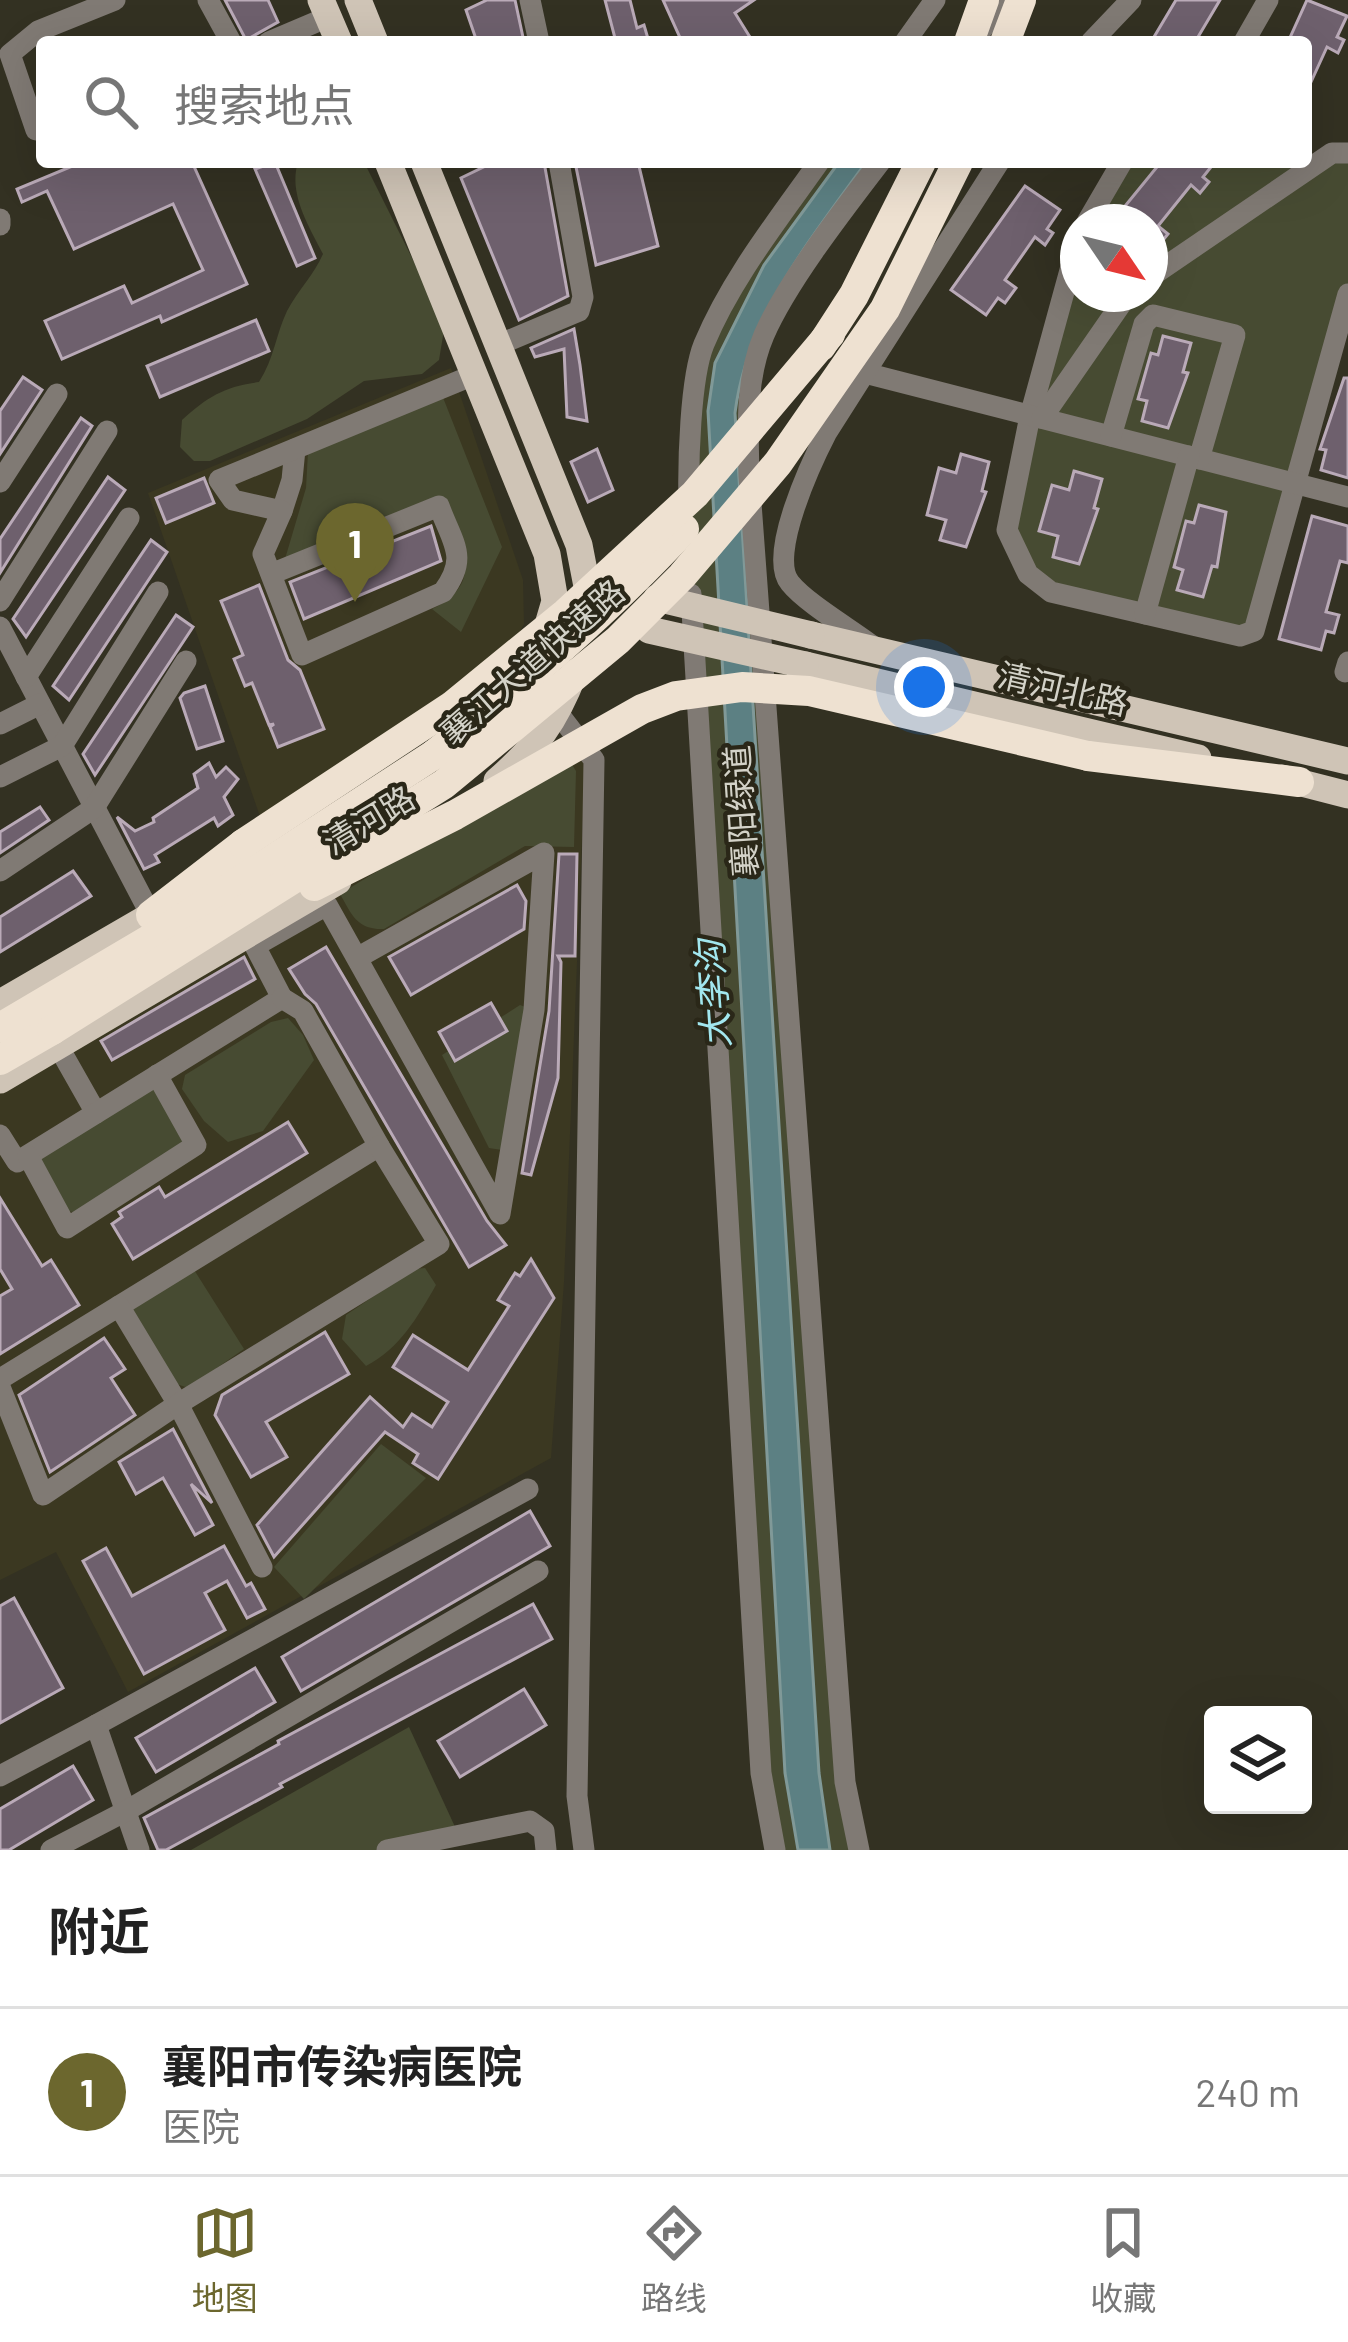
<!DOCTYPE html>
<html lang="zh">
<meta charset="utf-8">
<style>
body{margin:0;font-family:Barlow,"Noto Sans SC",sans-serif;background:#f2f2f2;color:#222}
.controls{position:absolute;right:36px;bottom:36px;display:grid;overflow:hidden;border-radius:12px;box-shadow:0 12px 48px #0002}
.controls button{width:108px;height:108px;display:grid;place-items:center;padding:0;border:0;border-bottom:3px solid #e0e0e0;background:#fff;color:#222;font:60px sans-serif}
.compass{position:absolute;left:1060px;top:204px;width:108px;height:108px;border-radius:50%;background:#fff;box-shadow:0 12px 48px #0002;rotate:125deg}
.you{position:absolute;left:924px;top:687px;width:42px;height:42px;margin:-30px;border:9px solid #fff;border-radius:50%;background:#1a73e8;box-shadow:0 0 0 18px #1a73e833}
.badge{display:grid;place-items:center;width:78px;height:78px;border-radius:50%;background:#6c672e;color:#fff;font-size:39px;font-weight:700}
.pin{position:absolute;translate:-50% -99px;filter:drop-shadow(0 3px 6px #0008)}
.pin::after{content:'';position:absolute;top:63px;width:42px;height:36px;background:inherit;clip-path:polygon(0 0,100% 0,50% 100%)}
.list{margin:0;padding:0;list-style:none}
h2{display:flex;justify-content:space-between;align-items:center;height:156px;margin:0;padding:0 48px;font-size:51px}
h2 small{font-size:39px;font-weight:400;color:#767676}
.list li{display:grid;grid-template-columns:78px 1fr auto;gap:36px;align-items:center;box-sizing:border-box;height:168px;padding:0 48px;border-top:3px solid #e0e0e0}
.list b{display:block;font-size:45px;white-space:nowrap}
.list p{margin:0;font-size:39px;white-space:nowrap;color:#767676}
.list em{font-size:39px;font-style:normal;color:#767676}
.icon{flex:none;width:66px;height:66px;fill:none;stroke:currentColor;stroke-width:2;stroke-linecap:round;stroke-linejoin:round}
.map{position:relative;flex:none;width:1348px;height:1850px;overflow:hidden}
.search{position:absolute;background:#fff;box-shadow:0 12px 48px #0002;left:36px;right:36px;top:36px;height:132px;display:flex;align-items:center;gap:30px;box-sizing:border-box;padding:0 42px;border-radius:12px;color:#767676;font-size:45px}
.sheet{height:324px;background:#fff}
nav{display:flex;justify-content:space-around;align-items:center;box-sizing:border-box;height:168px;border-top:3px solid #e0e0e0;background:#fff;font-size:33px;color:#767676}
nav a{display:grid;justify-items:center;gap:6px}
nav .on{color:#6c672e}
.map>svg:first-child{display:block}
.built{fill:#3b3821}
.green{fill:#474b32}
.water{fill:#5c8083;stroke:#809998;stroke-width:3}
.building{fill:#6e606d;stroke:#baaab8;stroke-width:3}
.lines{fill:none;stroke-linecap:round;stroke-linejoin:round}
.minor{stroke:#807a74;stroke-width:21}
.major{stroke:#cfc4b6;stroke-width:27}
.highway{stroke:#eee1d1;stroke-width:30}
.major-bridge{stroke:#cfc4b6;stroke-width:27}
.highway-bridge{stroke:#eee1d1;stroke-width:30}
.labels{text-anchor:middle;stroke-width:9;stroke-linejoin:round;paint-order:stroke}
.street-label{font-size:33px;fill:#d3d2c8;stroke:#2a2718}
.water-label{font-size:36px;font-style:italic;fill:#a2e7ef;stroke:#2a2718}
</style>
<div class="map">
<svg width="1348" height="1850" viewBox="0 0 1348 1850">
<rect width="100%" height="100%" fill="#333122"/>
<g class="built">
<path d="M451,368L523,580L524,624L499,672L265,831L148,493Z"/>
<path d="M574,750L585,765L564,1282L551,1458L128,1692L56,1552L0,1580V1091Z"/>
</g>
<g class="green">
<path d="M1348,153V294L1254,631L1051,592L1007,530L1078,241V294H1150V222H1087L1122,162H1306V157Z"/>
<path d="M298,162H364L445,324L439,360L422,374L364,381L307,419L210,461H194L180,447L182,420C207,397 225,386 259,382C274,359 276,334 287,311C298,290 314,275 323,254C309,226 288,194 298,162Z"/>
<path d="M819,162H880L763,336L747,408L859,1850H775L761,1773L688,476L704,345Z"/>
<path d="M442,395L502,547L461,632L432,609C490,580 458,544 438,499L285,559L306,488L308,452Z"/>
<path d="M566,755L576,771L574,847L525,846L384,929C357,930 352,915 340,894Z"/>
<path d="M520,1005L534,1010L502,1150L489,1148L442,1055Z"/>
<path d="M288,1018L303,1035L314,1060L263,1131L228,1142L204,1121L182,1089L185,1075L271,1022Z"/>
<path d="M140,1086L167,1094L186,1127L180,1155L88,1215L57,1209L37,1173L45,1145Z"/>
<path d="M191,1265L244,1349L188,1388L174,1383L129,1311Z"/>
<path d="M425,1268L436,1285C417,1318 400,1348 366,1366L342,1339L346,1315L414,1269Z"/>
<path d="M381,1444L426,1478L304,1599L274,1567Z"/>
<path d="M409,1727L456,1829L381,1850H191Z"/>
</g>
<path class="water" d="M839,162H866C811,239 747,316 735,413L819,1773L830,1850H798L785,1773L708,411L715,363L764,265Z"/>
<g class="building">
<path d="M225,0H268L278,22L246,40Z"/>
<path d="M487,0H515L524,42H477L466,10Z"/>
<path d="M605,0H630L637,28L644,25L649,42H616Z"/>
<path d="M663,0H754L735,13L753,42H682Z"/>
<path d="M1176,0H1220L1195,42H1151Z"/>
<path d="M1307,0L1347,16L1337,37L1344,40L1338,53L1327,47L1306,93V42H1288Z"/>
<path d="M82,162H192L247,284L162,322L160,316L62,359L45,321L124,286L132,303L203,270L173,204L74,249L47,191L22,202L17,189Z"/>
<path d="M275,162L315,258L297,266L255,169Z"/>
<path d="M494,162H544L568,296L519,320L461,178Z"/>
<path d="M575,162H638L658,246L596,265Z"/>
<path d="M1161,162H1215L1203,177L1209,182L1200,193L1191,185L1158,226L1168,234L1150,256V222H1112Z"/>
<path d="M1025,186L1060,210L1047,229L1053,233L1045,245L1035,237L1005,280L1016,288L1005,303L998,298L986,315L951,290Z"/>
<path d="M256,320L269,351L160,397L147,366Z"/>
<path d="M574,329L580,365L587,421L567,417L564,349L535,357L531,348Z"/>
<path d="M1163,336L1191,343L1183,372L1188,373L1168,428L1142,421L1147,401L1138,399L1151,353L1158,355Z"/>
<path d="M23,377L42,390L0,454V411Z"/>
<path d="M1344,378H1348V478L1321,470L1326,450L1320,449Z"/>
<path d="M81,418L92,426L0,573V539Z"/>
<path d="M597,449L613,490L588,502L571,462Z"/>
<path d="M961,454L989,462L982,491L986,492L966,547L940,540L946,520L927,515L939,468L956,473Z"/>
<path d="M1074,471L1102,479L1094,508L1098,509L1079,564L1053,557L1058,536L1039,531L1052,485L1069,490Z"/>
<path d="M108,477L125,490L26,637L13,619Z"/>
<path d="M204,478L214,503L166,523L156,498Z"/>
<path d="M1199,505L1226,512L1217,567L1212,566L1203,597L1177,590L1183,570L1174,567L1186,521L1194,523Z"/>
<path d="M1312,516L1348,526V563L1340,561L1326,612L1339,615L1334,633L1326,631L1321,650L1279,639Z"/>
<path d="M431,526L441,561L304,619L290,582Z"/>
<path d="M151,540L167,552L69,700L53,686Z"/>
<path d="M259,585L288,660L300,670L324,729L278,747L270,727L274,724L269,725L252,683L245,686L234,659L243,655L221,601Z"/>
<path d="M176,615L193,627L95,775L83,754Z"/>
<path d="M205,686L223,741L197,749L180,698L184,693Z"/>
<path d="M209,763L216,777L226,767L238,779L224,797L233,815L218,826L214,818L155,855L159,862L144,869L117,817L135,831L154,822L153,818L198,788L194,774Z"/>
<path d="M40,807L49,820L0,853V832Z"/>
<path d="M559,854H577L575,956H558L561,962L558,1078L531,1175L522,1173L549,1011Z"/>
<path d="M73,871L91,896L0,952V917Z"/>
<path d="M517,885L526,901L524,929L411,995L389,957Z"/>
<path d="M326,947L487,1221L506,1245L469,1267L316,1004L305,994L289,969Z"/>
<path d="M244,957L255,979L112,1060L101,1041Z"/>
<path d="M491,1003L507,1031L455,1061L439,1032Z"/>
<path d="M288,1122L307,1153L133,1259L112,1224L122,1217L119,1212L159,1187L165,1197Z"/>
<path d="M0,1198L42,1266L51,1260L79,1305L0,1354V1296L12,1289L0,1269Z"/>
<path d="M531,1259L554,1298L438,1479L413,1463L418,1454L385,1432L274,1557L257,1525L370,1397L403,1427L412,1414L432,1427L448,1402L393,1367L413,1335L468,1370L509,1306L498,1300L515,1273L520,1276Z"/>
<path d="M325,1332L349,1374L266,1422L287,1457L251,1477L215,1415L222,1395Z"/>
<path d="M104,1338L125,1369L111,1378L135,1415L50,1472L19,1395Z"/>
<path d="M173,1429L212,1503L191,1484L213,1525L195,1535L163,1478L136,1494L119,1462Z"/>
<path d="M530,1511L550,1546L301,1691L282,1657Z"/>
<path d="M224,1546L246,1586L251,1583L265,1609L247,1618L227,1581L205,1593L225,1630L144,1674L83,1561L106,1548L132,1596Z"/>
<path d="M14,1598L63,1688L0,1723V1606Z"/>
<path d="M533,1604L552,1639L280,1784L282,1787L166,1850H158L144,1818L279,1744L278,1741Z"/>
<path d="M255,1668L275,1702L156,1772L136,1738Z"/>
<path d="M524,1689L546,1725L460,1777L438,1741Z"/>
<path d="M73,1766L93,1800L9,1850H0V1809Z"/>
</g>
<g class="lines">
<g class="minor">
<path d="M208,0L231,42"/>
<path d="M530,0L539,42"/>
<path d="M980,32L1005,0"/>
<path d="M269,42L328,17"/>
<path d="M905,42L935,0"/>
<path d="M1091,42L1131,0"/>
<path d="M1244,42L1268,0"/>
<path d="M42,129L36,130L10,54L38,31L115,0"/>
<path d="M0,219V225"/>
<path d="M1087,222L1122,162"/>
<path d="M1078,241L1030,416L1007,530L1028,574L1051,592L1240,636L1254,631L1348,294"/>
<path d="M1150,277L1332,153H1348"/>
<path d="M498,345L579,311L583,297L559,162"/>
<path d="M865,373L1348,497"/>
<path d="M1042,418L1128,294"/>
<path d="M1111,436L1144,324L1153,315L1235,335L1199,459"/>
<path d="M0,482L57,394"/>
<path d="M689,503C688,465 690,378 704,344C731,279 778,220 819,162"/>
<path d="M282,511L292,480L295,449"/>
<path d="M271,574L439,506C453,544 469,557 443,592L302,655L263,554L282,511L233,500L219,480L476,374"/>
<path d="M691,594L761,1773L775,1850"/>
<path d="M0,601L107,431"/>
<path d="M1145,614L1189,456"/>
<path d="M0,627L151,915"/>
<path d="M874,647C852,630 806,603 790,583C767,556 812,461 827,432L999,162"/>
<path d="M1345,672L1348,662"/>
<path d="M26,677L129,518"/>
<path d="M558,713L594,760L577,1796L584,1850"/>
<path d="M0,724L40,704"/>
<path d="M0,777L62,746L158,592"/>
<path d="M0,871L94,808L186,661"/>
<path d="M58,1046L96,1113"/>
<path d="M0,1135L17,1162L282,998L255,946L327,905L500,1214L534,1010L544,853L357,958"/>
<path d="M28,1156L67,1228L196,1145L157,1075"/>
<path d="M119,1306L379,1146L303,1011L282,998"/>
<path d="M0,1379L119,1306L178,1404L43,1495L0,1387"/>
<path d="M262,1567L178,1404L439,1244L379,1146"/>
<path d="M96,1725L528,1489"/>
<path d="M0,1776L96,1725L139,1850"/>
<path d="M51,1850L126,1811L538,1571"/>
<path d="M387,1850L530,1821L544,1831L546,1850"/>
<path d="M859,1850L845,1782L749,476C748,430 745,379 764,335C787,282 844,209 880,162"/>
</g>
<g class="major">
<path d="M321,0L339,42"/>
<path d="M358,0L375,42"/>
<path d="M388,162L547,554L555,601L545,635"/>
<path d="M424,162L579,545L591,607"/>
<path d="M811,635L1348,761"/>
<path d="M805,665L1198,758"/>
<path d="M1282,778L1348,795"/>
<path d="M497,781C537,746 555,722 574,673"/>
<path d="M0,1003L171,904"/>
<path d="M0,1080L338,881"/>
</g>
<g class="highway">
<path d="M969,42L984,0"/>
<path d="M1005,42L1021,0"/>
<path d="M1088,756L1299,782"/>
<path d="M151,915L243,844"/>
<path d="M0,1028L149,940L435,754"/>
<path d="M0,1060L52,1030"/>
</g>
<g class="major-bridge">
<path d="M657,598L811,635"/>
<path d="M649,630L805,665"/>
</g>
<g class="highway-bridge">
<path d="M821,346L854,295L921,162"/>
<path d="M435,754C523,683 607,612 684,529"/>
<path d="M243,844L452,706L566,613L695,494L830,334"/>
<path d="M314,886L455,815L642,709L676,696L742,687L809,691L1088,756"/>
<path d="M52,1030L444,784L618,640L682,576L778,463L885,309L958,162"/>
</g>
</g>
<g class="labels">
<g class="street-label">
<text transform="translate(532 662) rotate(-41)" y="12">襄江大道快速路</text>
<text transform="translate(1063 689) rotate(13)" y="12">清河北路</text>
<text transform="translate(741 811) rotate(-94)" y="12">襄阳绿道</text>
<text transform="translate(369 820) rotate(-31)" y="12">清河路</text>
</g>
<g class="water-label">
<text transform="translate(713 994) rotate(-94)" y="13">大李沟</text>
</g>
</g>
</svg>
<div class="controls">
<button><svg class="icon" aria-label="layers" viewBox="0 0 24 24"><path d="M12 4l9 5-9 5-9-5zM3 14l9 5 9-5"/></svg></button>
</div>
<svg class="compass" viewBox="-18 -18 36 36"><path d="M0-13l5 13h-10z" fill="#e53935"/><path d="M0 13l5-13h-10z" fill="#767676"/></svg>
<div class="you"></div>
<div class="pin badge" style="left:355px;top:602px">1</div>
<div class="search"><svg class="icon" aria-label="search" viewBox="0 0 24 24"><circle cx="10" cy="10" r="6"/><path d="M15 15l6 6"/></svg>搜索地点</div>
</div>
<section class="sheet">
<h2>附近<small></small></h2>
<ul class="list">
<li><span class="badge">1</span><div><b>襄阳市传染病医院</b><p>医院</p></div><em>240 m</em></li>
</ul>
</section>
<nav>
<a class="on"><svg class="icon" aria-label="map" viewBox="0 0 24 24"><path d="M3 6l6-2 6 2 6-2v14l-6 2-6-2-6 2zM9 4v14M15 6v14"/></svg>地图</a>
<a><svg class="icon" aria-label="directions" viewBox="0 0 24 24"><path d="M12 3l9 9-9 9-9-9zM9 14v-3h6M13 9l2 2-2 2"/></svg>路线</a>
<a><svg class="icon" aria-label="saved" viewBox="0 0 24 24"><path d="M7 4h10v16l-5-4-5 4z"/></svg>收藏</a>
</nav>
